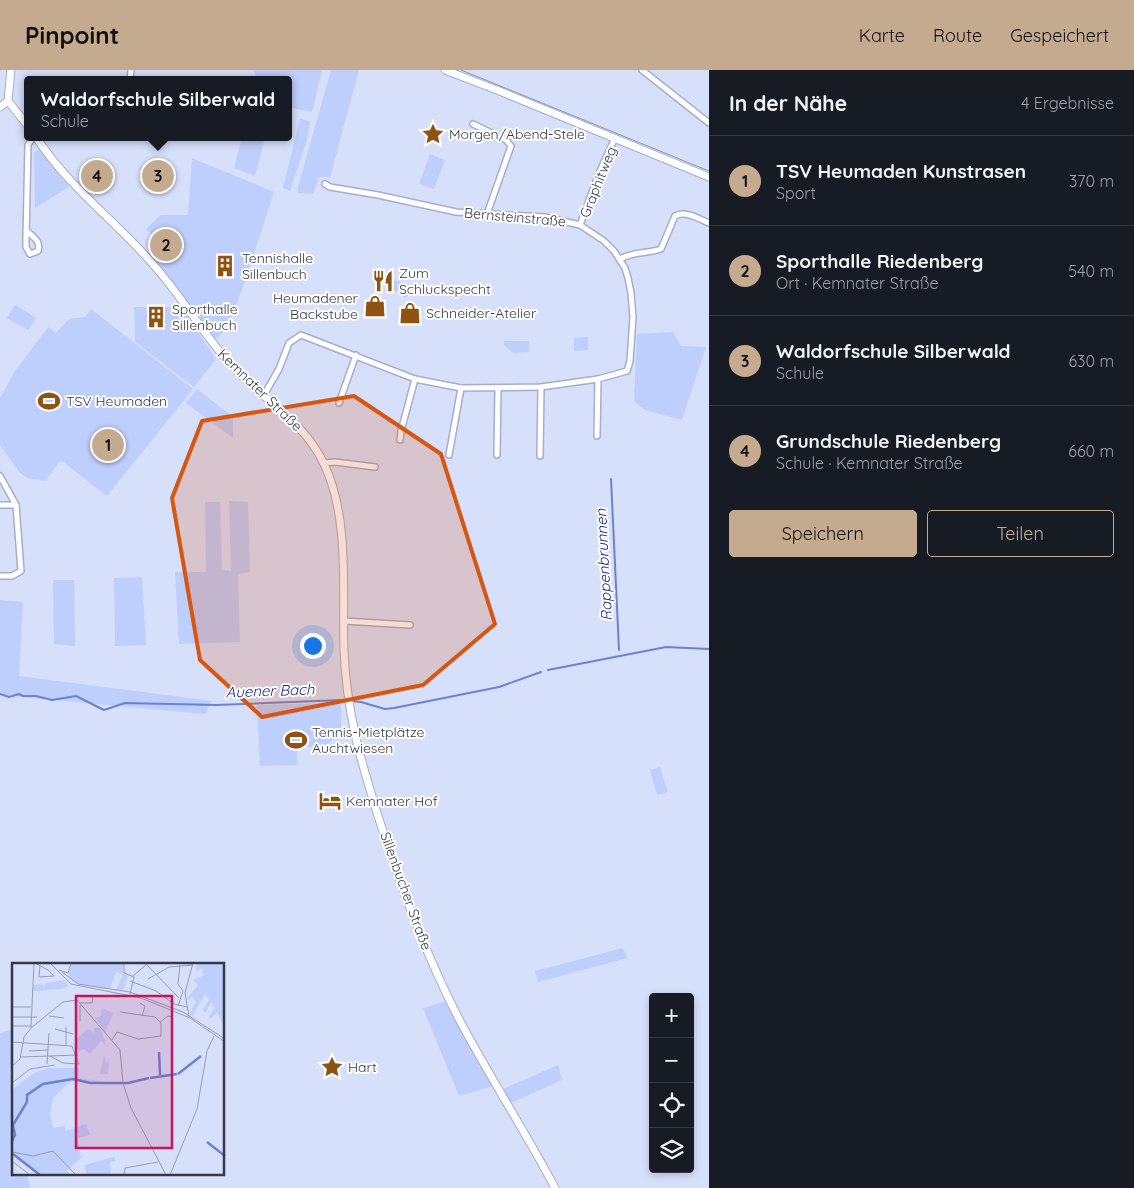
<!DOCTYPE html>
<html lang="de">
<meta charset="utf-8">
<style>
body{margin:0;font-family:Quicksand,sans-serif;background:#20242c;color:#f1f3f6}
.controls{position:absolute;right:15px;bottom:15px;display:grid;overflow:hidden;border-radius:5px;box-shadow:0 2px 8px #0003}
.controls button{width:45px;height:45px;display:grid;place-items:center;padding:0;border:0;border-bottom:1px solid #363941;background:#171b24;color:#f1f3f6;font:25px sans-serif}
.you{position:absolute;left:312px;top:575px;width:18px;height:18px;margin:-12px;border:4px solid #fff;border-radius:50%;background:#1a73e8;box-shadow:0 0 0 8px #1a73e833}
.badge{display:grid;place-items:center;width:32px;height:32px;border-radius:50%;background:#c4ab8f;color:#111;font-size:16px;font-weight:700}
.pin{position:absolute;translate:-50% -50%;border:2px solid #fff;box-shadow:0 1px 5px #0006}
.popup{position:absolute;left:24px;top:6px;width:268px;height:65px;box-sizing:border-box;display:grid;place-content:center;border-radius:5px;background:#171b24;filter:drop-shadow(0 1px 4px #0005);font-size:16px;white-space:nowrap;color:#9ea1a6}
.popup b{font-size:19px;color:#f1f3f6}
.popup::after{content:'';position:absolute;left:50%;top:100%;margin-left:-10px;border:10px solid transparent;border-top-color:#171b24}
.list{margin:0;padding:0;list-style:none}
h2{display:flex;justify-content:space-between;align-items:center;height:65px;margin:0;padding:0 20px;font-size:21px}
h2 small{font-size:16px;font-weight:400;color:#9ea1a6}
.list li{display:grid;grid-template-columns:32px 1fr auto;gap:15px;align-items:center;box-sizing:border-box;height:90px;padding:0 20px;border-top:1px solid #363941}
.list b{display:block;font-size:19px;white-space:nowrap}
.list p{margin:0;font-size:16px;white-space:nowrap;color:#9ea1a6}
.list em{font-size:16px;font-style:normal;color:#9ea1a6}
.actions{display:flex;gap:10px;padding:15px 20px}
.actions a{flex:1;padding:11px 0;border:1px solid #c4ab8f;border-radius:5px;text-align:center;font-size:18px;color:#c4ab8f}
.actions .main{background:#c4ab8f;color:#111}
.icon{flex:none;width:28px;height:28px;fill:none;stroke:currentColor;stroke-width:2;stroke-linecap:round;stroke-linejoin:round}
.map{position:relative;flex:none;width:709px;height:1118px;overflow:hidden}
header{display:flex;align-items:center;gap:30px;box-sizing:border-box;height:70px;padding:0 25px;background:#c4ab8f;color:#111}
header strong{font-size:24px}
nav{display:flex;gap:28px;margin-inline-start:auto;font-size:18px}
main{display:flex}
aside{flex:1;background:#171b24}
.map>svg:first-child{display:block}
.green{fill:#becefd}
.lines{fill:none;stroke-linecap:round;stroke-linejoin:round}
.stream{stroke:#6d82cf;stroke-width:2}
.street-casing{stroke:#a4aecd;stroke-width:8}
.secondary-casing{stroke:#a4aecd;stroke-width:9}
.street{stroke:#fff;stroke-width:5}
.secondary{stroke:#fff;stroke-width:7}
.tram{stroke:#8d94a9;stroke-width:1}
.marked{fill:#d65612;fill-opacity:0.2;stroke:#d65612;stroke-width:4;stroke-linejoin:round}
.labels{text-anchor:middle;stroke-width:4;stroke-linejoin:round;paint-order:stroke}
.poi-label{font-size:14px;fill:#343946;stroke:#fff;text-anchor:start}
.street-label{font-size:14px;fill:#343946;stroke:#fff}
.water-label{font-size:15px;font-style:italic;fill:#1e2982;stroke:#fff}
.inset-river{fill:none;stroke:#6d82cf;stroke-width:2.5}
.inset-road{fill:none;stroke:#969db3;stroke-width:1}
.view{fill:#c2185b;fill-opacity:0.15;stroke:#c2185b;stroke-width:2.5}
.inset-edge{fill:none;stroke:#343946;stroke-width:2.5}
</style>
<header>
<strong>Pinpoint</strong>
<nav><a>Karte</a><a>Route</a><a>Gespeichert</a></nav>
</header>
<main>
<div class="map">
<svg width="709" height="1118" viewBox="0 0 709 1118">
<rect width="100%" height="100%" fill="#d7e0fb"/>
<g class="green">
<path d="M253,0H322L312,42L288,37V10H258Z"/>
<path d="M331,0H359L330,107H319L313,124L298,123V117Z"/>
<path d="M300,49L310,51L307,70L290,121L283,118Z"/>
<path d="M242,67H265L255,106L234,98Z"/>
<path d="M39,79L69,117L35,138L34,83Z"/>
<path d="M430,84L445,90L434,119L419,114Z"/>
<path d="M192,88L274,122L244,214L227,258L215,270L151,190V164L146,159L161,145H188Z"/>
<path d="M392,210L401,212L409,222L406,228L390,218Z"/>
<path d="M15,235L36,248L28,260L7,248Z"/>
<path d="M134,237H181L216,289L194,317L135,272Z"/>
<path d="M91,239L193,319L107,426L62,391L59,392L45,411L28,408L20,403L0,375V328L15,301L48,257L56,263L69,249L85,247Z"/>
<path d="M673,262L681,276L706,277L682,350L645,340L634,331L637,264Z"/>
<path d="M588,267V280L574,281V268Z"/>
<path d="M504,271H529V282L513,283L504,275Z"/>
<path d="M197,319L233,347V368L186,333Z"/>
<path d="M229,431L248,432L250,502L238,504L240,572L179,574L175,502H206L205,432H220L222,500L231,501Z"/>
<path d="M142,507L146,575L115,576L114,508Z"/>
<path d="M53,510H74L75,576L54,574Z"/>
<path d="M0,530L23,532L19,606L212,631L205,644L0,625Z"/>
<path d="M341,633V663L324,677H297V695L260,696L257,635Z"/>
<path d="M660,697L668,722L657,725L650,700Z"/>
<path d="M623,878L627,888L538,912L535,901Z"/>
<path d="M446,931L493,1016L459,1026L423,938Z"/>
<path d="M14,959V1010L8,997L14,1017V1104H27L30,1118H0V963Z"/>
<path d="M558,995L562,1010L511,1033L503,1019Z"/>
</g>
<g class="lines">
<g class="stream">
<path d="M611,409L619,580"/>
<path d="M548,600L666,577L709,579"/>
<path d="M0,624L9,627L19,624L23,626H36L52,630L76,626L104,640L125,633L216,635L341,630L361,632L385,639L394,638L499,617L541,602"/>
</g>
<g class="street-casing">
<g id="street">
<path d="M642,0L709,53"/>
<path d="M130,10L131,0"/>
<path d="M473,54L506,70L511,76L487,144"/>
<path d="M580,155L600,101L615,68"/>
<path d="M27,161C34,168 41,171 38,181L30,184L26,177V168L28,75L33,67"/>
<path d="M620,189C634,181 646,184 661,179L675,146C685,140 699,149 709,153"/>
<path d="M264,325L279,299L289,273L301,265L415,309L461,318L541,317L598,309L627,301L630,291L633,247L631,223L628,208L625,198L614,181L604,171L580,155L545,147L456,142L378,125L330,117L325,114"/>
<path d="M339,333L356,285"/>
<path d="M597,366L598,309"/>
<path d="M400,370L401,361L415,309"/>
<path d="M449,385L461,318"/>
<path d="M497,385L498,318"/>
<path d="M540,386L541,317"/>
<path d="M324,393L335,392L375,397"/>
<path d="M0,406L16,435L21,501L12,506H0"/>
<path d="M0,435H16"/>
<path d="M344,551L410,555"/>
</g>
</g>
<g class="secondary-casing">
<g id="secondary">
<path d="M445,0L497,20L709,107"/>
<path d="M8,31L28,56"/>
<path d="M0,37L8,31L11,0"/>
<path d="M36,67C67,115 114,150 151,192C184,228 207,272 242,306C271,335 306,355 324,394C350,448 342,521 344,580C345,608 349,636 355,664C361,692 370,719 378,746C400,815 425,884 459,949C489,1006 525,1061 555,1118"/>
</g>
</g>
<use href="#street" class="street"/>
<use href="#secondary" class="secondary"/>
<path class="tram" d="M461,0L709,101"/>
</g>
<path class="marked" d="M354,326L441,384L495,554L423,615L262,647L200,590L172,428L202,351Z"/>
<defs>
<g id="sight-bare" transform="scale(1.725)"><path d="M0-6L1.8-2.2L6-1.7L2.9 1.2L3.7 5.4L0 3.3L-3.7 5.4L-2.9 1.2L-6-1.7L-1.8-2.2Z" fill="#8e5312" stroke="#fff" stroke-width="2.5" paint-order="stroke"/></g>
<g id="building-bare" transform="scale(1.725)"><path d="M-4-6H4V6H1V3H-1V6H-4ZM-2.5-4.3h1.7v1.8h-1.7ZM.8-4.3h1.7v1.8H.8ZM-2.5-1h1.7V.8h-1.7ZM.8-1h1.7V.8H.8Z" fill="#8e5312" stroke="#fff" stroke-width="2.5" paint-order="stroke"/></g>
<g id="restaurant-bare" transform="scale(1.725)"><path d="M-5-6h1v4h1v-4h1v4h1v-4h1v5L-1.5 .5V6h-2V.5L-5-1ZM5-6V6H3V1.5H1.5Q1.5-4 5-6Z" fill="#8e5312" stroke="#fff" stroke-width="2.5" paint-order="stroke"/></g>
<g id="shop-bare" transform="scale(1.725)"><path d="M-5-2.5h2.3a2.7 3.5 0 0 1 5.4 0H5L5.5 6h-11ZM-1.5-2.5h3a1.5 2.3 0 0 0-3 0Z" fill="#8e5312" stroke="#fff" stroke-width="2.5" paint-order="stroke"/></g>
<g id="stadium-bare" transform="scale(1.725)"><path d="M0-5a6.5 5 0 1 0 0 10a6.5 5 0 1 0 0-10ZM-3.5-1.8h7v3.6h-7Z" fill="#8e5312" stroke="#fff" stroke-width="2.5" paint-order="stroke"/></g>
<g id="hotel-bare" transform="scale(1.725)"><path d="M-6-4.5h1.5V1H6V5H4.5V3h-9V5H-6ZM-4 0a1.8 1.8 0 1 1 3.6 0ZM.5 0V-2.5h3Q6-2.5 6 0Z" fill="#8e5312" stroke="#fff" stroke-width="2.5" paint-order="stroke"/></g>
</defs>
<g fill-rule="evenodd">
<use href="#sight-bare" x="433" y="64"/>
<use href="#building-bare" x="225" y="196"/>
<use href="#restaurant-bare" x="383" y="211"/>
<use href="#shop-bare" x="375" y="236"/>
<use href="#shop-bare" x="410" y="243"/>
<use href="#building-bare" x="156" y="247"/>
<use href="#stadium-bare" x="49" y="331"/>
<use href="#stadium-bare" x="296" y="670"/>
<use href="#hotel-bare" x="330" y="731"/>
<use href="#sight-bare" x="332" y="997"/>
</g>
<g class="labels">
<g class="poi-label">
<text x="449" y="69">Morgen/Abend-Stele</text>
<text x="242" y="193">Tennishalle<tspan x="242" dy="16">Sillenbuch</tspan></text>
<text x="399" y="208">Zum<tspan x="399" dy="16">Schluckspecht</tspan></text>
<text x="358" y="233" text-anchor="end">Heumadener<tspan x="358" dy="16">Backstube</tspan></text>
<text x="172" y="244">Sporthalle<tspan x="172" dy="16">Sillenbuch</tspan></text>
<text x="426" y="248">Schneider-Atelier</text>
<text x="66" y="336">TSV Heumaden</text>
<text x="312" y="667">Tennis-Mietplätze<tspan x="312" dy="16">Auchtwiesen</tspan></text>
<text x="346" y="736">Kemnater Hof</text>
<text x="348" y="1002">Hart</text>
</g>
<g class="street-label">
<text transform="translate(598 112) rotate(-68)" y="5">Graphitweg</text>
<text transform="translate(515 147) rotate(5)" y="5">Bernsteinstraße</text>
<text transform="translate(260 320) rotate(44)" y="5">Kemnater Straße</text>
<text transform="translate(406 821) rotate(70)" y="5">Sillenbucher Straße</text>
</g>
<g class="water-label">
<text transform="translate(604 495) rotate(-93)" y="5">Rappenbrunnen</text>
<text transform="translate(270 621) rotate(-2)" y="5">Auener Bach</text>
</g>
</g>
<g transform="translate(12 893)">
<rect width="212" height="212" fill="#d7e0fb"/>
<path d="M60,0H111V9L116,13L111,27H104L111,11L104,9L98,26L68,21L56,14ZM185,0H212V64L205,49L199,56L197,54L203,45L199,40L193,50L191,47L197,37L193,31L180,54L177,51L184,39L180,33L177,38L175,36L186,22L181,17L192,12L190,5L184,9ZM52,17L56,23L50,26L21,28L22,22L30,21L32,24L34,20ZM90,45L101,50L93,70L84,55L89,53ZM82,65H88L95,83L89,78L78,91L72,86L67,88L62,82L66,74L76,66L82,70ZM92,92L95,101L97,92L96,111H88ZM37,105H67V115L93,119L59,118L41,135L38,150L41,165L52,163L54,168L74,161L78,172L66,175L69,195L55,208L59,212H28L0,190V127L22,110ZM102,194L104,198L98,199L99,212H75L72,202Z" fill="#becefd"/>
<path class="inset-river" d="M147,89L148,112M166,111L189,93M138,115L165,111M0,178L3,172L1,162L15,139V132L31,121L61,116L78,120H116L137,115M195,179L213,193M1,191L28,212"/>
<path class="inset-road" d="M23,0L36,7L42,13L27,14L28,3M38,0L59,21L129,35L178,55L213,79M112,0V10L122,14L118,31M133,0L167,35M47,7L56,10L59,0M50,9L66,21L118,29L171,49L213,76M121,13L136,0M136,16L157,4L181,2M118,18L144,28L162,41L175,44M65,37L108,87L111,120L119,145L154,212M68,40H80L81,33M128,40L133,43L130,53M166,43L171,28L166,21L168,2M0,44H19M37,53L52,55M0,54H25M177,54L173,30L181,0M68,58V42M148,59L156,53L161,54M0,63H19M54,64V82M19,65L51,39L65,37M43,66L61,71M100,77L105,69L126,76L149,73V60L143,54L108,49M0,79L60,83L67,101L51,100L38,93M17,88L36,87M9,94L66,92M35,101L37,70M0,103L8,96L12,74L19,65L22,0M0,120L18,106L43,102M0,189L21,193L41,188L64,212M0,198L18,212M112,212L113,205L146,199M158,212L185,146L195,88L202,73"/>
<path class="view" d="M64,33H160V185H64Z"/>
<rect width="212" height="212" class="inset-edge"/>
</g>
</svg>
<div class="controls">
<button>+</button>
<button>−</button>
<button><svg class="icon" aria-label="locate" viewBox="0 0 24 24"><circle cx="12" cy="12" r="6"/><path d="M12 2v4M12 18v4M2 12h4M18 12h4"/></svg></button>
<button><svg class="icon" aria-label="layers" viewBox="0 0 24 24"><path d="M12 4l9 5-9 5-9-5zM3 14l9 5 9-5"/></svg></button>
</div>
<div class="you"></div>
<div class="pin badge" style="left:108px;top:375px">1</div>
<div class="pin badge" style="left:166px;top:175px">2</div>
<div class="pin badge" style="left:158px;top:106px">3</div>
<div class="popup"><b>Waldorfschule Silberwald</b>Schule</div>
<div class="pin badge" style="left:97px;top:106px">4</div>
</div>
<aside>
<h2>In der Nähe<small>4 Ergebnisse</small></h2>
<ul class="list">
<li><span class="badge">1</span><div><b>TSV Heumaden Kunstrasen</b><p>Sport</p></div><em>370 m</em></li>
<li><span class="badge">2</span><div><b>Sporthalle Riedenberg</b><p>Ort · Kemnater Straße</p></div><em>540 m</em></li>
<li><span class="badge">3</span><div><b>Waldorfschule Silberwald</b><p>Schule</p></div><em>630 m</em></li>
<li><span class="badge">4</span><div><b>Grundschule Riedenberg</b><p>Schule · Kemnater Straße</p></div><em>660 m</em></li>
</ul>
<div class="actions"><a class="main">Speichern</a><a>Teilen</a></div>
</aside>
</main>
